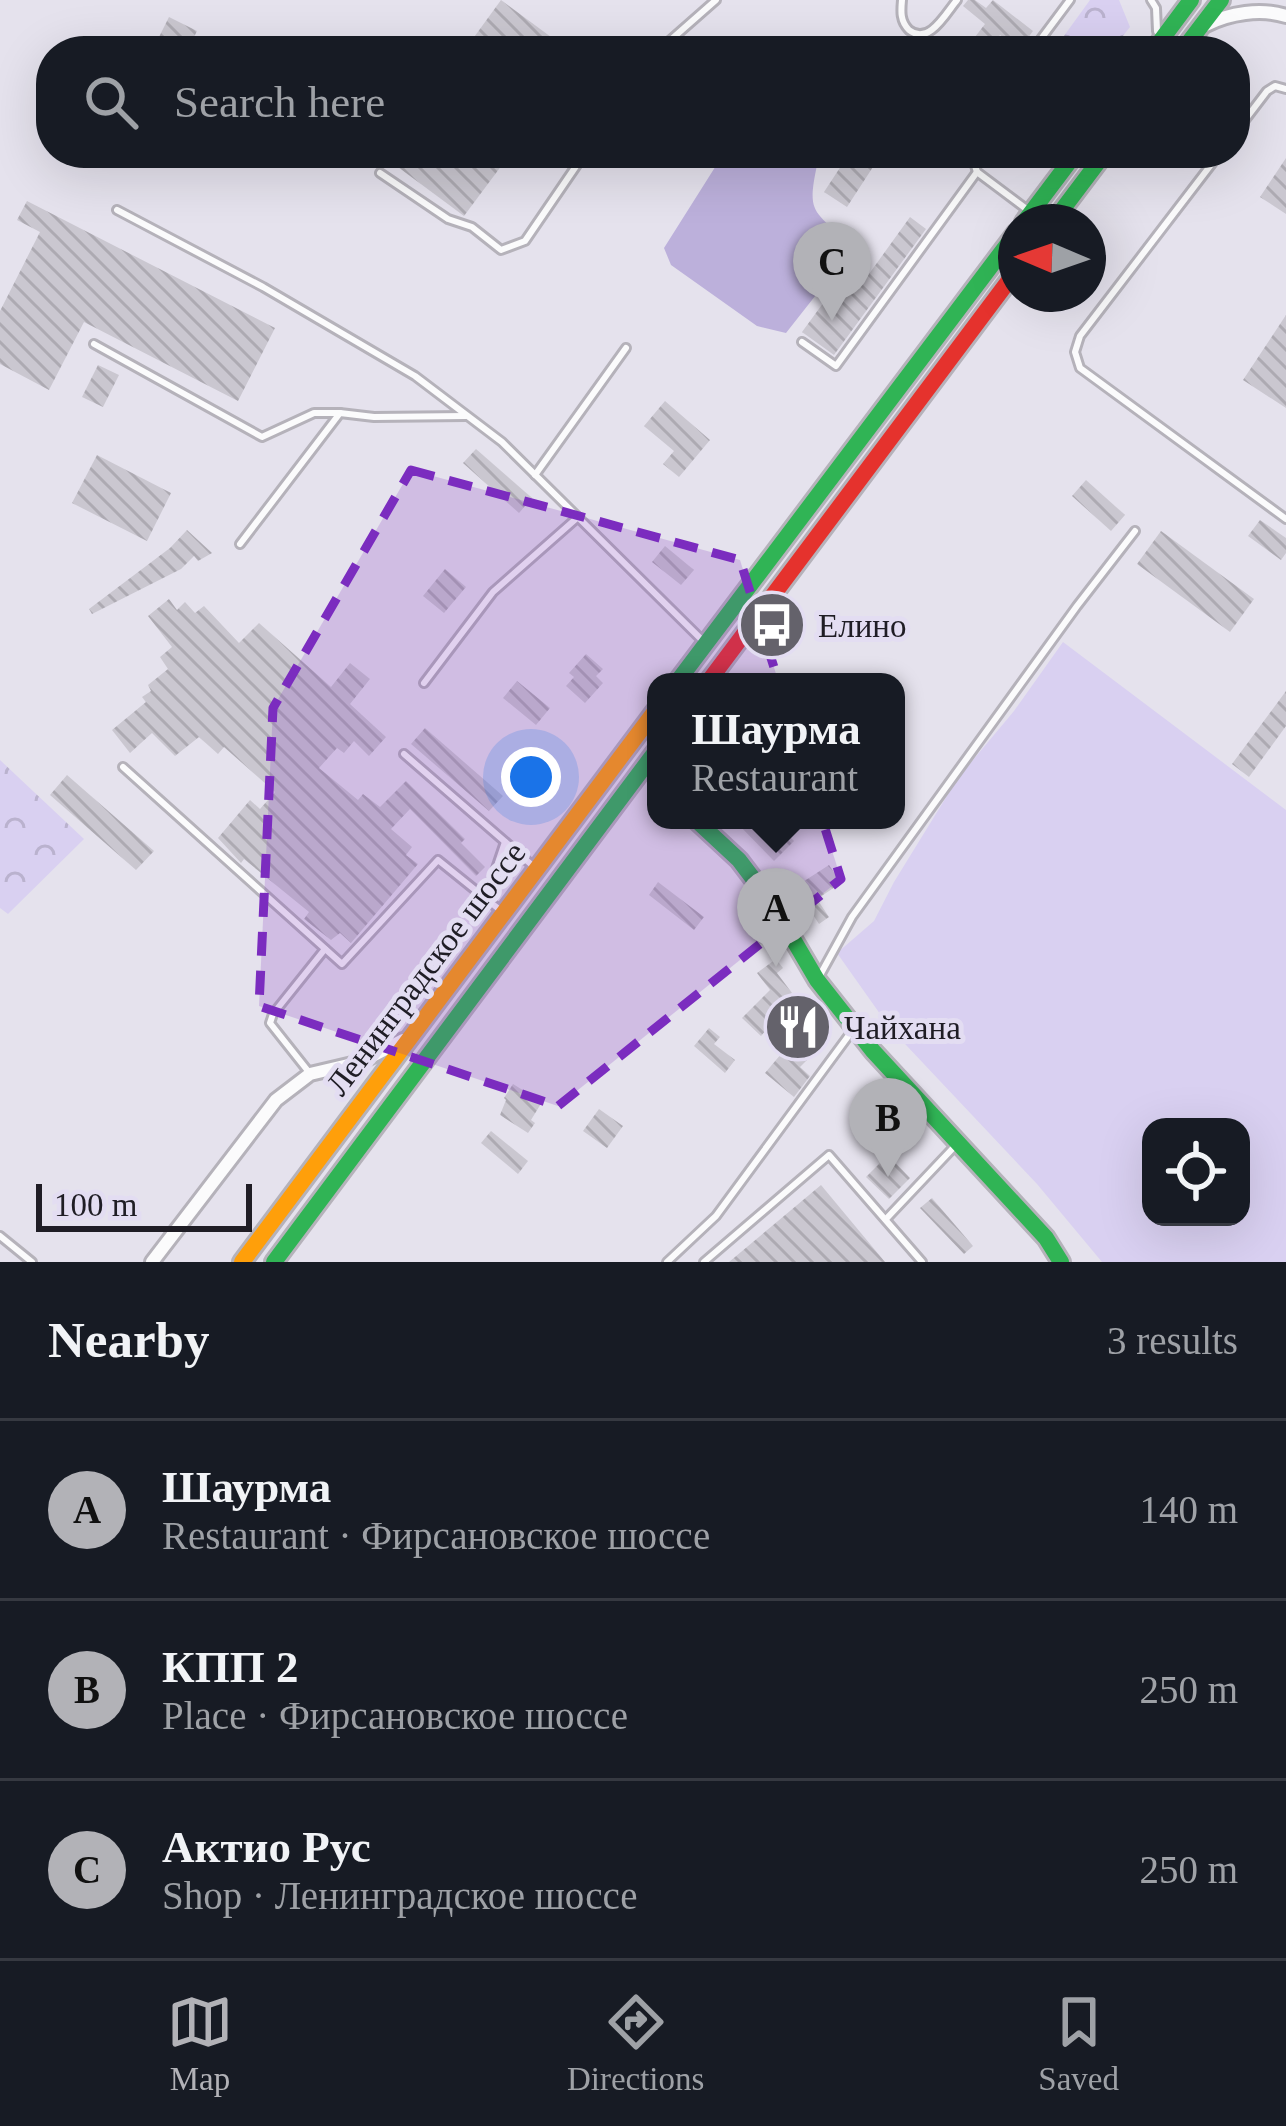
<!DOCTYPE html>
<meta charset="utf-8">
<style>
body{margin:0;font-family:"Times New Roman",serif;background:#242831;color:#f1f3f6}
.controls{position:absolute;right:36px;bottom:36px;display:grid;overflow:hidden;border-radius:24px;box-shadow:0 12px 48px #0002}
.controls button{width:108px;height:108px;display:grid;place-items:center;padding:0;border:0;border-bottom:3px solid #363941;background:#171b24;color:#f1f3f6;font:60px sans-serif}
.compass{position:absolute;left:998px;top:204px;width:108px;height:108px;border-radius:50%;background:#171b24;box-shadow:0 12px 48px #0002;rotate:272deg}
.scale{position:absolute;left:36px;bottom:30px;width:216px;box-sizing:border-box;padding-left:12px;border:6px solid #1f1d25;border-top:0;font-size:33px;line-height:42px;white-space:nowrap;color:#1f1d25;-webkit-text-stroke:9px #e3ddf2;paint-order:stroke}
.you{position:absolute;left:531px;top:777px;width:42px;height:42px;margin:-30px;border:9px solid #fff;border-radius:50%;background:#1a73e8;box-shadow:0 0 0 18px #1a73e833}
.badge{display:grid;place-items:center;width:78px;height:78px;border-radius:50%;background:#b2b2b7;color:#111;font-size:39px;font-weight:700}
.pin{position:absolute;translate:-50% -99px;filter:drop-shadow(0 3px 6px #0008)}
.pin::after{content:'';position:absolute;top:63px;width:42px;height:36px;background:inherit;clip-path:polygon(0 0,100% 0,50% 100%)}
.popup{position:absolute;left:647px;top:673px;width:258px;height:156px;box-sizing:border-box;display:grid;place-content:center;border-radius:24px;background:#171b24;filter:drop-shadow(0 3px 9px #0005);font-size:39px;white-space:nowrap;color:#9ea1a6}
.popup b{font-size:45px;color:#f1f3f6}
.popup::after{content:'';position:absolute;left:50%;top:100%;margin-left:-24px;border:24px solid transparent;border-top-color:#171b24}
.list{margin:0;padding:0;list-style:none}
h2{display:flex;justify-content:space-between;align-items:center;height:156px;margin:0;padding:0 48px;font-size:51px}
h2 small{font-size:39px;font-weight:400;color:#9ea1a6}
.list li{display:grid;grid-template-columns:78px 1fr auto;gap:36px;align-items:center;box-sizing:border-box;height:180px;padding:0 48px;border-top:3px solid #363941}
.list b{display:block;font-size:45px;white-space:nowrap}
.list p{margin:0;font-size:39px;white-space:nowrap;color:#9ea1a6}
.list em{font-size:39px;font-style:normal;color:#9ea1a6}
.icon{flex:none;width:66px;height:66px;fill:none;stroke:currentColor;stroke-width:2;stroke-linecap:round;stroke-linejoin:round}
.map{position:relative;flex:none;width:1286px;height:1262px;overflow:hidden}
.search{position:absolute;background:#171b24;box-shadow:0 12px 48px #0002;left:36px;right:36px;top:36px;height:132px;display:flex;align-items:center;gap:30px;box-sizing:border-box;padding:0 42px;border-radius:48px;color:#9ea1a6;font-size:45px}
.sheet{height:696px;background:#171b24}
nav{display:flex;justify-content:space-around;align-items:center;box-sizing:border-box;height:168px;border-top:3px solid #363941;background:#171b24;font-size:33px;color:#9ea1a6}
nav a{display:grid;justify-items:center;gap:6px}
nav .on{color:#b2b2b7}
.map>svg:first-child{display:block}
.green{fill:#d9d0f1;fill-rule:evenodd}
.forest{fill:url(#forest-crowns)}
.water{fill:#bcb0db}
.building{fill:url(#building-back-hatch)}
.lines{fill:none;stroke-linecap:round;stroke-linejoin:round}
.lane-casing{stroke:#b5b2ba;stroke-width:12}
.street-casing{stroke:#b5b2ba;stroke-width:18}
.fast-casing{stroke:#b5b2ba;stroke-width:22}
.slow-casing{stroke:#b5b2ba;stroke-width:22}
.jam-casing{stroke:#b5b2ba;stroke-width:22}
.lane{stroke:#fbfbfc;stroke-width:6}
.street{stroke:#fbfbfc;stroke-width:12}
.fast{stroke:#30b455;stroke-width:16}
.slow{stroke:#ff9f0a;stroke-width:16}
.jam{stroke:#e5322d;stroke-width:16}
.marked{fill:#7b2cbf;fill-opacity:0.2;stroke:#7b2cbf;stroke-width:9;stroke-dasharray:24 15;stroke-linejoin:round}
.labels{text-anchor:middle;stroke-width:10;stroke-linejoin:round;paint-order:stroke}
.poi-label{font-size:33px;fill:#1f1d25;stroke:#e3ddf2;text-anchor:start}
.street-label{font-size:33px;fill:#1f1d25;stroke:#e3ddf2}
</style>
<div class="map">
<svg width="1286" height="1262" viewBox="0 0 1286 1262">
<defs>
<pattern id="forest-crowns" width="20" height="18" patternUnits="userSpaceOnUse" patternTransform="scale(3)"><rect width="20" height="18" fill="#d9d0f1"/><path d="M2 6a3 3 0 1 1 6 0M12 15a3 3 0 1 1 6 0" fill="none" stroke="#bab2ce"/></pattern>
<pattern id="building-back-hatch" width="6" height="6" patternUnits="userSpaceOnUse" patternTransform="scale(3)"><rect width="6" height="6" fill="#cac7d0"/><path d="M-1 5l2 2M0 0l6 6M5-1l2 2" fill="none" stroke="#adaab2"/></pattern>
</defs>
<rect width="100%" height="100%" fill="#e5e2ed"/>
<path class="green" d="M1063,642L1286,810V1262H1102L1037,1184L890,1028L837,953L874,921L894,882L958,778L1014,711ZM1151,1127H1241V1217H1151Z"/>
<g class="forest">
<path d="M1090,0H1119L1130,27L1111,51H1053Z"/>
<path d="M0,760L84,839L8,914L0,908Z"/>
</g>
<path class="water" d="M724,153H803L817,165C807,213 813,209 846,241L845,258L786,333L757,326L671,265L664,248Z"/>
<g class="building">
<path d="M501,0L570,51H464Z"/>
<path d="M968,0H975L986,8L993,0L1033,31L1019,50L1000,35L989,51H948L958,38L968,46L985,24L963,6Z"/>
<path d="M169,17L197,31L187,51H152Z"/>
<path d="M379,153H511L464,216Z"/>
<path d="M834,153H882L847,207L824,192L845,160Z"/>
<path d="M1286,158V214L1260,197Z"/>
<path d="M27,201L275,328L238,401L84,322L49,390L0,364V311L40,232L17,220Z"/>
<path d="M910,217L926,229L834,355L802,332L840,280L856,292Z"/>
<path d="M1286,315V408L1243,380Z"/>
<path d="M98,365L119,375L103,407L82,397Z"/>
<path d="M665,401L710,440L679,477L663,464L674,451L644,426Z"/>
<path d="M476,449L532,498L519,513L463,463Z"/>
<path d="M97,455L171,493L147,541L72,503Z"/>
<path d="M1086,480L1125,515L1111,531L1072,496Z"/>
<path d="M1260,520L1286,538V553L1281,560L1248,536Z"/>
<path d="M187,530L212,553L198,561L194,556L181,569L92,614L89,609L170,548Z"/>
<path d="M1161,531L1254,599L1230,632L1137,564Z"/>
<path d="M665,546L694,570L681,585L652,562Z"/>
<path d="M445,569L466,587L444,613L423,596Z"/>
<path d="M169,599L177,610L185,602L195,613L204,606L239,643L259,623L331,687L350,663L370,679L350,704L386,737L369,756L354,741L344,753L337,748L319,768L358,800L363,794L380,807L406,781L465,839L461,843L485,867L476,876L410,809L391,829L412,847L406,855L418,864L351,943L340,933L331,940L304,919L309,912L244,859L241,863L218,838L250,800L260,809L275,792L224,747L218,754L199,737L175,756L152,733L130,753L112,730L146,702L142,697L151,691L148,685L168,669L160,657L172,647L148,616Z"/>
<path d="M586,654L603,669L596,676L603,683L585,703L566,686L574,677L569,673Z"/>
<path d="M517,681L550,708L536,725L503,698Z"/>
<path d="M1286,691V726L1249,777L1232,764Z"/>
<path d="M425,728L503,796L489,811L411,744Z"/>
<path d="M67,775L154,851L136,870L50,795Z"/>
<path d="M734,820H774L794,841L774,861Z"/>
<path d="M829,865L841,883L817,899L829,917L819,924L795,887Z"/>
<path d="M658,882L704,917L694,930L649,895Z"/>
<path d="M776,959L783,968L777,973L792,993L775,1005L793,1023L796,1020L821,1046L800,1067L810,1076L794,1097L765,1073L787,1047L768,1028L761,1036L742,1018L770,990L757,973Z"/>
<path d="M709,1028L720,1037L714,1044L735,1060L725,1073L694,1046Z"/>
<path d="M513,1084L542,1102L531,1120L535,1123L528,1133L500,1115L506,1100L504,1098Z"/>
<path d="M599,1109L623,1126L607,1148L583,1131Z"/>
<path d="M491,1131L528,1161L518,1174L481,1143Z"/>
<path d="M888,1155L910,1178L889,1199L866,1177Z"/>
<path d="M821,1185L885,1262H729L772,1226Z"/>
<path d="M932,1198L973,1246L964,1254L920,1208Z"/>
</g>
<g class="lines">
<g class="lane-casing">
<g id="lane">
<path d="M902,0C901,11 900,21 909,30C929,46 946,13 957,0"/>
<path d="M1151,0L1156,8L1157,31"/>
<path d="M658,51L716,0"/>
<path d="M1032,51L1070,0"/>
<path d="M1235,133L1267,91L1275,86L1286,89"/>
<path d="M971,153L977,172L1025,208"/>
<path d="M1220,153L1080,336L1075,352L1080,368L1286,519"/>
<path d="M380,173L448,219L472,227L501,250L525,241L585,153"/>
<path d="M117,210L263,287L415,376L502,442L703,641"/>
<path d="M802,342L836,366L977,172"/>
<path d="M94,344L262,437L314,413H340"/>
<path d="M535,475L626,348"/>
<path d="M240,544L340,413L374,417L466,416"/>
<path d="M424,683L493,592L578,517"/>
<path d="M404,754L533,866"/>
<path d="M123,767L342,964L438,860L500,910"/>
<path d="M486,898L505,842"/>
<path d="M819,977L852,917L1077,606L1135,531"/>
<path d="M308,1071L270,1023L273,1014L325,949"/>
<path d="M886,1219L955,1146"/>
<path d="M0,1236L32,1262"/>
<path d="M667,1262L716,1216L852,1031"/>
<path d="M704,1262L829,1155L922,1262"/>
</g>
</g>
<g class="street-casing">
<g id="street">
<path d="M1206,25C1229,13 1261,8 1286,16"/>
<path d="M152,1262L276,1100L310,1074L361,1062L403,1040"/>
</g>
</g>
<g class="fast-casing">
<g id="fast">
<path d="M1153,51L1191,0"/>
<path d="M1182,51L1221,0"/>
<path d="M1024,222L1076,153"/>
<path d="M1053,222L1105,153"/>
<path d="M677,682L1016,233"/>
<path d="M696,820L739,860L773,905L817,980L873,1051L1046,1238L1061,1262"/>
<path d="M274,1262L656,751"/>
</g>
</g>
<g class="slow-casing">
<path id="slow" d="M242,1262L656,710"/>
</g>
<g class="jam-casing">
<path id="jam" d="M708,682L1016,271"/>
</g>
<use href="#lane" class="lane"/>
<use href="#street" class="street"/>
<use href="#fast" class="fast"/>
<use href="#slow" class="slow"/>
<use href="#jam" class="jam"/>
</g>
<path class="marked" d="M411,470L740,560L841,879L558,1106L259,1006L273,708Z"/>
<defs>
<g id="bus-disc" transform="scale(3.45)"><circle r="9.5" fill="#64626b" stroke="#e3ddf2"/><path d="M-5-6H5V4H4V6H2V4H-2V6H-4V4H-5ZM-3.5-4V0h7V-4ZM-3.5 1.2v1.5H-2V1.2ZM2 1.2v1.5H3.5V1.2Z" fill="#fff"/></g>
<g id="restaurant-disc" transform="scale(3.45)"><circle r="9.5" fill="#64626b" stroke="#e3ddf2"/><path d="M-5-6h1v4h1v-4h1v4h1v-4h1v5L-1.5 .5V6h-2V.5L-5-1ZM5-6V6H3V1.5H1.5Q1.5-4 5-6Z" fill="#fff"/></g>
</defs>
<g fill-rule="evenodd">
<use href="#bus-disc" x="772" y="625"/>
<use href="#restaurant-disc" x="798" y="1027"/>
</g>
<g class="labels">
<g class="poi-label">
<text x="818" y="637">Елино</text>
<text x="844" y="1039">Чайхана</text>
</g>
<g class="street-label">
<text transform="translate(425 968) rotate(-53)" y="12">Ленинградское шоссе</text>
</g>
</g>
</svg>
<div class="controls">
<button><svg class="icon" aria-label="locate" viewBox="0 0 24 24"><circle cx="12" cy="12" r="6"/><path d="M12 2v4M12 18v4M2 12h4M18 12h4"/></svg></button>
</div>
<svg class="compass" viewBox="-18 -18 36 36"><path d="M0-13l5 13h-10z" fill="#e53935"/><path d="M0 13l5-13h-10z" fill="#9ea1a6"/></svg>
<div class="scale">100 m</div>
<div class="you"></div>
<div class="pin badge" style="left:776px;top:967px">A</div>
<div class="popup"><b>Шаурма</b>Restaurant</div>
<div class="pin badge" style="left:888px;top:1177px">B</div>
<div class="pin badge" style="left:832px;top:321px">C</div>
<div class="search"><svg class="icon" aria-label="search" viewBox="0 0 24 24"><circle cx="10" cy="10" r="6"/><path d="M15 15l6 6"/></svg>Search here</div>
</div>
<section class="sheet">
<h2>Nearby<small>3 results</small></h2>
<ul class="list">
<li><span class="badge">A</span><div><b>Шаурма</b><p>Restaurant · Фирсановское шоссе</p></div><em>140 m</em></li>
<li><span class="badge">B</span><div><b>КПП 2</b><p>Place · Фирсановское шоссе</p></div><em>250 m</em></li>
<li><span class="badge">C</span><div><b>Актио Рус</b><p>Shop · Ленинградское шоссе</p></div><em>250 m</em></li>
</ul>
</section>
<nav>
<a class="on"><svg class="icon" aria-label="map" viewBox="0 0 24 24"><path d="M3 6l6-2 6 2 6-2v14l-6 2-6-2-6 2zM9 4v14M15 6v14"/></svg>Map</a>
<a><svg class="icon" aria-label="directions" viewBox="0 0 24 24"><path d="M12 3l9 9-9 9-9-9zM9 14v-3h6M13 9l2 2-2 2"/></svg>Directions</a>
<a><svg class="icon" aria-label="saved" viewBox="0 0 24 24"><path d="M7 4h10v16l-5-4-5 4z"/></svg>Saved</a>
</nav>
